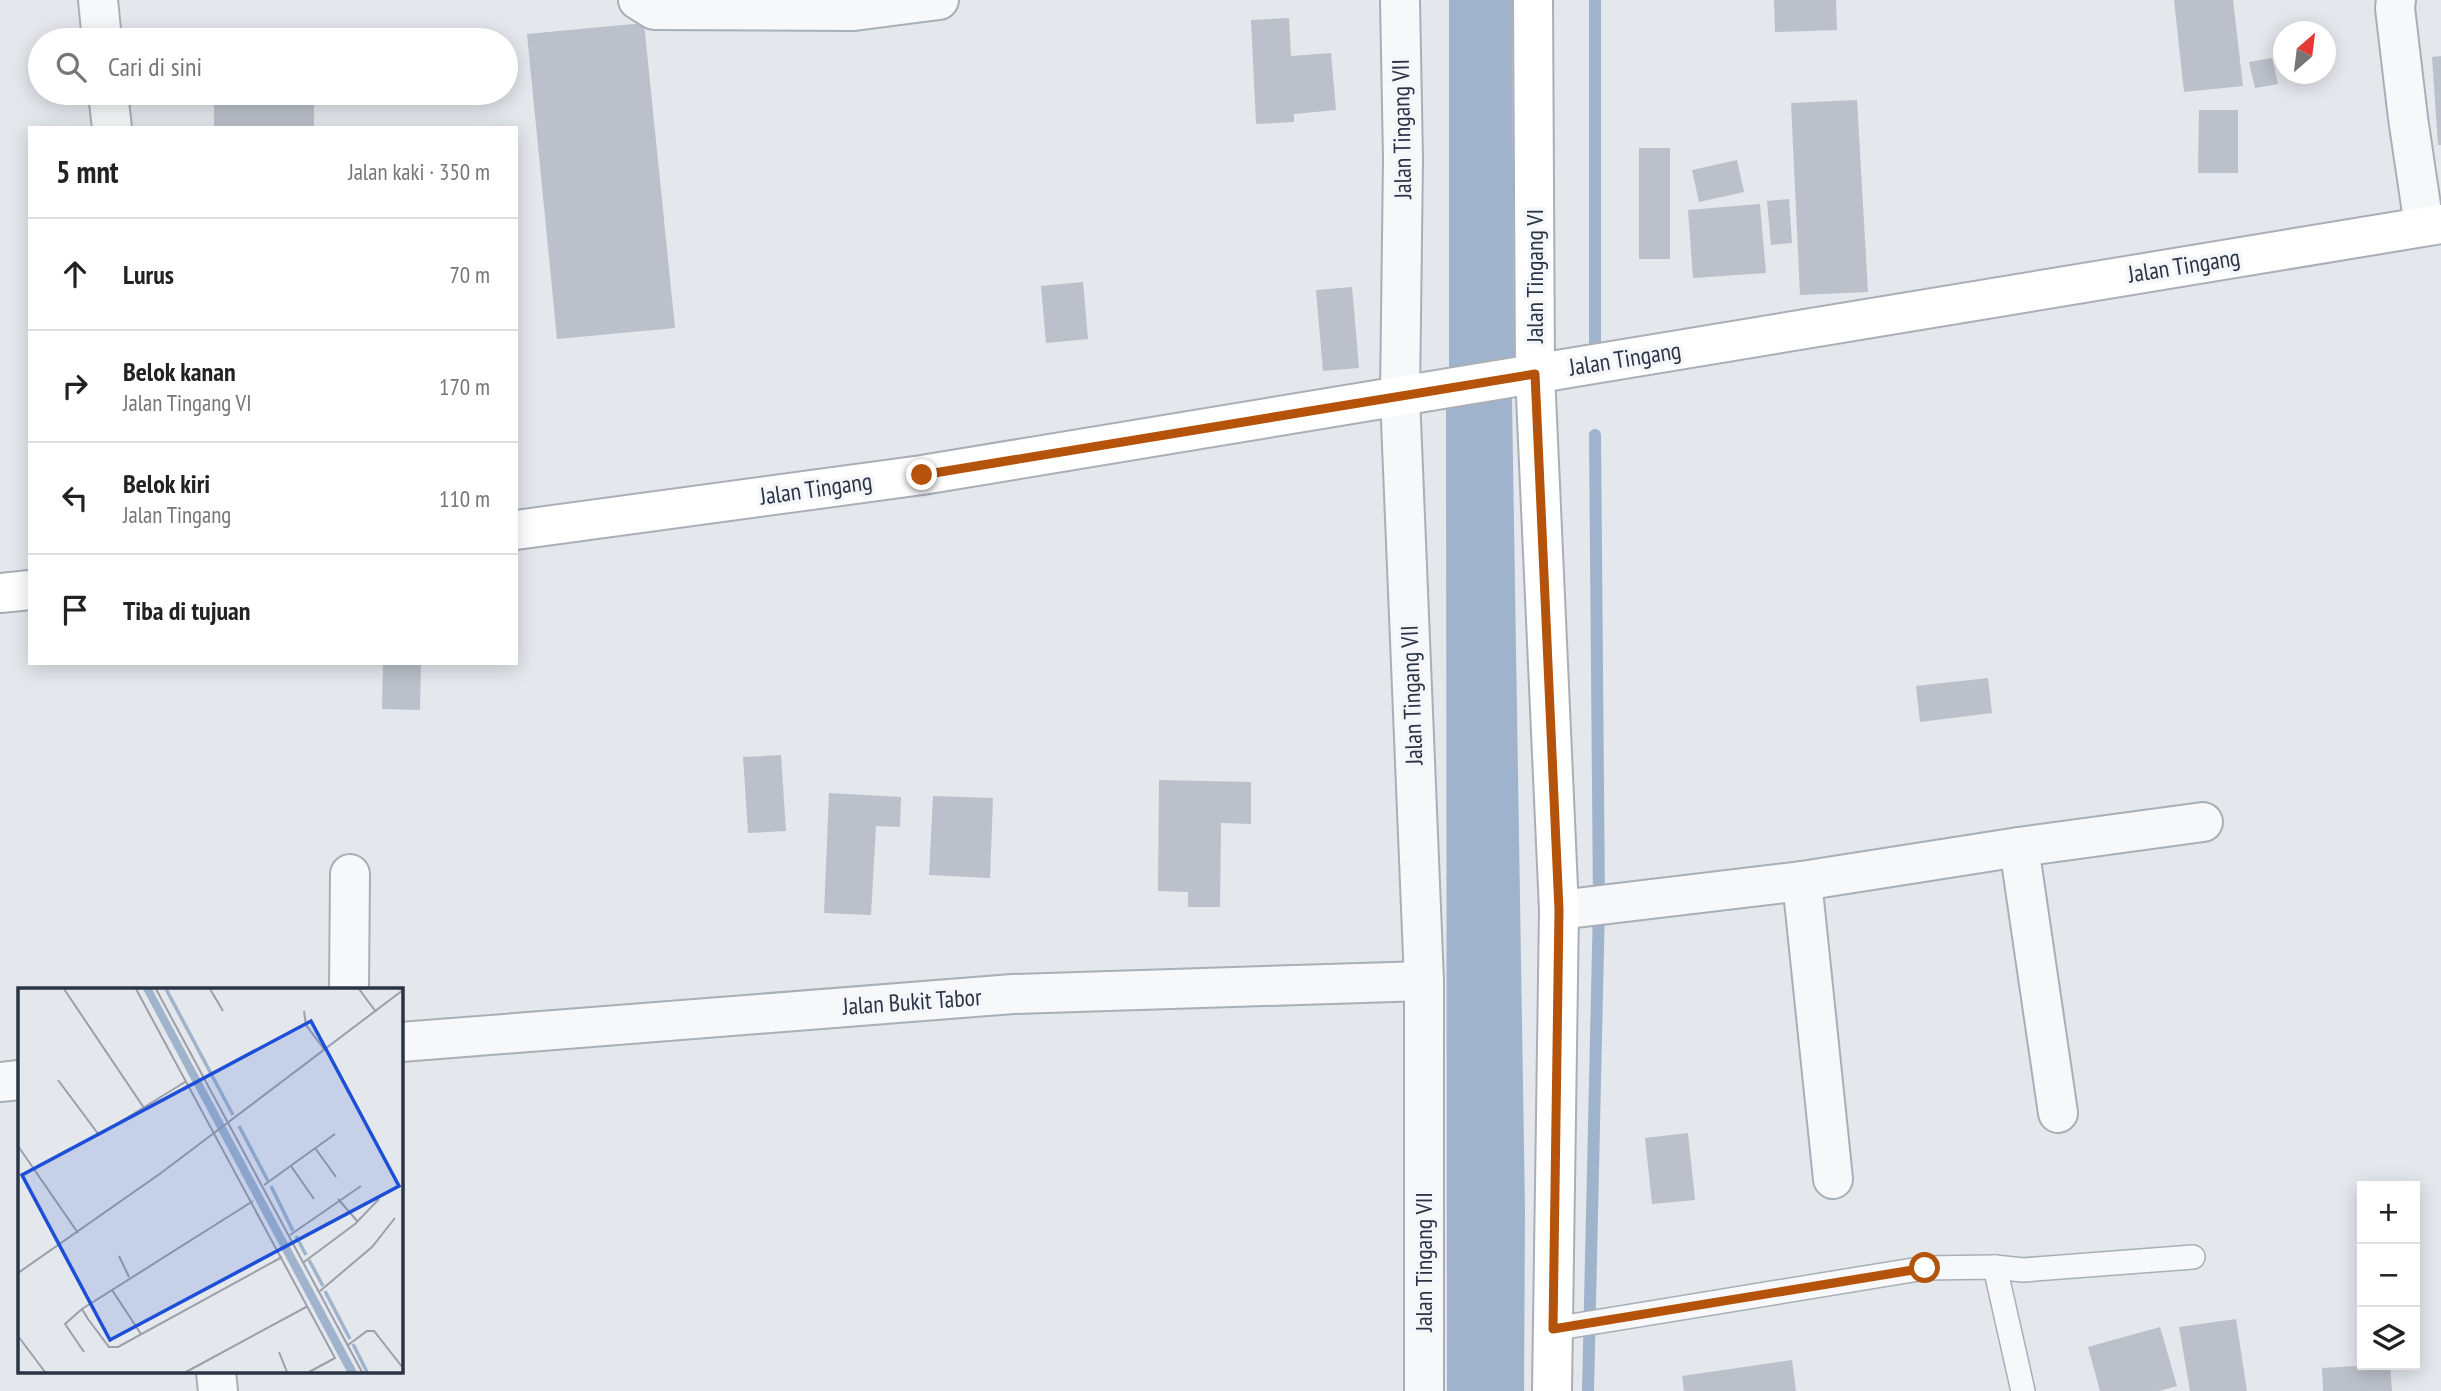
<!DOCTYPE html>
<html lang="id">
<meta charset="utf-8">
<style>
body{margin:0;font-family:"PT Sans Narrow",sans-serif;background:#f2f2f2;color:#222}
.controls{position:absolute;right:21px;bottom:21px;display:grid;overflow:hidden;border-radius:0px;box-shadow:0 4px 18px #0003}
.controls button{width:63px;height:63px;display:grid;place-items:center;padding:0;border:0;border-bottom:2px solid #e0e0e0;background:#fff;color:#222;font:35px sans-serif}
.compass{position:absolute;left:2273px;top:21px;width:63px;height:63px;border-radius:50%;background:#fff;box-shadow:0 4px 18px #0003;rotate:28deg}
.stop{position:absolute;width:21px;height:21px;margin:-16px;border:5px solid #b45309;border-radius:50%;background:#fff}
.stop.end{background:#b45309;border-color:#fff;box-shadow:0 2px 7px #0008}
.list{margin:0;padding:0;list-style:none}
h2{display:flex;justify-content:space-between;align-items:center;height:91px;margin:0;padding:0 28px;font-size:30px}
h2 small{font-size:23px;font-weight:400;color:#767676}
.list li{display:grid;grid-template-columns:46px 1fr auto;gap:21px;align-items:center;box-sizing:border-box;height:112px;padding:0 28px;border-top:2px solid #e0e0e0}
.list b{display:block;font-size:26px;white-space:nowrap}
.list p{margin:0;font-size:23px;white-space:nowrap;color:#767676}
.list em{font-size:23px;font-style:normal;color:#767676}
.icon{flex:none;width:38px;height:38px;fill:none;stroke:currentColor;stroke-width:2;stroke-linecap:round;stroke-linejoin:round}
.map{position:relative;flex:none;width:2441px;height:1391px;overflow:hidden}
.search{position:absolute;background:#fff;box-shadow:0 4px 18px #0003;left:28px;top:28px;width:490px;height:77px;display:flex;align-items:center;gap:18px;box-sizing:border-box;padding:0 24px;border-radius:38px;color:#767676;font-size:26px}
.panel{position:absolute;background:#fff;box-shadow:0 4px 18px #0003;left:28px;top:126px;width:490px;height:539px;border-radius:0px}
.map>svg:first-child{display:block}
.water{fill:#9fb4cc}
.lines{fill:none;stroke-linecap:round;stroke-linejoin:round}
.stream{stroke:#9fb4cc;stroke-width:12}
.building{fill:#bbc0ca}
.lane-casing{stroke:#a9aeb7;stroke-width:26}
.street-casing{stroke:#a9aeb7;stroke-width:42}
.secondary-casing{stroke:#a9aeb7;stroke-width:42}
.lane{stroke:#f7f8fa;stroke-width:23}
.street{stroke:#f7f8fa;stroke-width:38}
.secondary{stroke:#fff;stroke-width:38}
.route{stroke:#b45309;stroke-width:9}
.labels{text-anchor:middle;stroke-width:7;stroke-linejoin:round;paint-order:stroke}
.street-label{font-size:24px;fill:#2b3445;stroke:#f4f6f9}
.inset-river{fill:none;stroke:#9fb4cc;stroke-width:3.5}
.inset-road{fill:none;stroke:#9a9fa9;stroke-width:2}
.view{fill:#1d4ed8;fill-opacity:0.15;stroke:#1d4ed8;stroke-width:3.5}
.inset-edge{fill:none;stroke:#2b3445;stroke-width:3.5}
</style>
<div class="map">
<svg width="2441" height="1391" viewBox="0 0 2441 1391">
<rect width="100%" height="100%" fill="#e4e7ec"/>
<path class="water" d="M1449,0H1512L1514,357L1512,399L1525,1211L1524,1391H1447L1446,407L1449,366Z"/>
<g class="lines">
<g class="stream">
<path d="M1595,0V360"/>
<path d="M1588,1391L1599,905L1595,435"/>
</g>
</g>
<g class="building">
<path d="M1774,0H1836L1837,30L1775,32Z"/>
<path d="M2174,0H2233L2243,86L2184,92Z"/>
<path d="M1289,18L1291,56L1331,53L1336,110L1294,114V122L1256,124L1251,20Z"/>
<path d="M644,23L675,328L557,339L527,34Z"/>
<path d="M2441,56V145H2438L2432,57Z"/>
<path d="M2272,58L2278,84L2255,88L2249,62Z"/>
<rect x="214" y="93" width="100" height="35"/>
<path d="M1857,100L1868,292L1800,295L1791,103Z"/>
<path d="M2199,110H2238V173H2198Z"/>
<rect x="1639" y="148" width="31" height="111"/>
<path d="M1737,160L1744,192L1699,202L1692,170Z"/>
<path d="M1789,199L1792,243L1771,245L1767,201Z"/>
<path d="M1760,204L1766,273L1693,278L1688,210Z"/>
<path d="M1083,282L1088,339L1046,343L1041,286Z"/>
<path d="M1352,287L1359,368L1323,371L1316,290Z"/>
<path d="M383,663H421L420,710L382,709Z"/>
<path d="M1988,678L1992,713L1920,722L1916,686Z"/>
<path d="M781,755L786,831L748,833L743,757Z"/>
<path d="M1159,780L1251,782V824L1221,823L1220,907H1188V892L1158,891Z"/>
<path d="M829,793L901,797L900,827L876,826L871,915L824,913Z"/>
<path d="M933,796L993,798L990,878L929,875Z"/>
<path d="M1688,1133L1695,1200L1652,1204L1645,1138Z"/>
<path d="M2236,1319L2247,1391H2190L2179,1327Z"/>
<path d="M2160,1327L2177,1386L2159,1391H2100L2088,1347Z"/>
<path d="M1792,1360L1796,1391H1684L1682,1376Z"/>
<path d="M2372,1365H2390L2392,1391H2323L2322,1368Z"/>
</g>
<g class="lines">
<g class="lane-casing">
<g id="lane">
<path d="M1995,1267L2023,1391"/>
<path d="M1553,1329L1925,1268L1995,1267L2023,1270L2193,1257"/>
</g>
</g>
<g class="street-casing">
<g id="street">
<path d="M98,0L102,40"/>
<path d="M638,0L654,10L854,11L939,0"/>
<path d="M1400,0L1403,159L1400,396L1424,981V1391"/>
<path d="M2396,0L2395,8L2408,118L2424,226"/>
<path d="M108,93L112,128"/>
<path d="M2019,847L2058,1113"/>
<path d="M1802,881L1833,1179"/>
<path d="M1559,910L1802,881L2019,847L2203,822"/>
<path d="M349,990L350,874"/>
<path d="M401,1042L1013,994L1424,981"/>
<path d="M0,1082L19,1080"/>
<path d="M216,1372L218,1391"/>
</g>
</g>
<g class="secondary-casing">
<g id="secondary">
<path d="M1533,0L1535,374L1559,910L1552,1391"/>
<path d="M516,530L922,475L2441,224"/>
<path d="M0,593L30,590"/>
</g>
</g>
<use href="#lane" class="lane"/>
<use href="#street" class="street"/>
<use href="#secondary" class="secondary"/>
</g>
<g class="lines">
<path class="route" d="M922,475L1535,374L1559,910L1553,1329L1925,1268"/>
</g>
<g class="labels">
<g class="street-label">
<text transform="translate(1402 129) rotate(-91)" y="8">Jalan Tingang VII</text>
<text transform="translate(2184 266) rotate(-9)" y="8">Jalan Tingang</text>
<text transform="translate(1535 276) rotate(-90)" y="8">Jalan Tingang VI</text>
<text transform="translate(1625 359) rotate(-9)" y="8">Jalan Tingang</text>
<text transform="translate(816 489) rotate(-8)" y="8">Jalan Tingang</text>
<text transform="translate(1412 695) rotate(-92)" y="8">Jalan Tingang VII</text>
<text transform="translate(912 1002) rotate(-4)" y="8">Jalan Bukit Tabor</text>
<text transform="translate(1424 1262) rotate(-90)" y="8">Jalan Tingang VII</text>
</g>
</g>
<g transform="translate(18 988)">
<rect width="385" height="385" fill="#e4e7ec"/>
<path d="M125,1H134L339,384H329Z" fill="#9fb4cc"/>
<path class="inset-river" d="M148,1L215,127M221,138L250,193M253,198L275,243M278,248L288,267M291,272L305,298M307,303L332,351M335,356L349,384"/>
<path class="inset-road" d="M46,1L126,120M118,1L317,370L291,384M138,1L344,384M192,1L205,23M341,1L358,24M286,23L288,37L306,61M40,92L81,147L167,94M0,158L60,245M297,160L318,189M273,178L296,211M246,197L317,146M320,211L340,234M235,213L64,321L70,331L91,359H100L264,269M272,247L343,198M101,268L111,289M286,274L337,236L361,211M0,285L143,185L385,2M94,302L123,346M302,303L354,259L377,230M64,321L47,336L66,364M0,348L27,384M330,357L349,343H356L385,380M261,364L269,384M168,384L290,318"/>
<path class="view" d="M293,33L381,198L92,352L4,187Z"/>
<rect width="385" height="385" class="inset-edge"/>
</g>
</svg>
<div class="controls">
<button>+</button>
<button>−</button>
<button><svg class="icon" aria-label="layers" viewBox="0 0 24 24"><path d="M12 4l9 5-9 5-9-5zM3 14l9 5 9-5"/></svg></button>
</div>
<svg class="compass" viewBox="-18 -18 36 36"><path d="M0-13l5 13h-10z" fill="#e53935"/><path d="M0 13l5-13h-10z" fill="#767676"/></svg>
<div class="stop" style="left:1925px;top:1268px"></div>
<div class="stop end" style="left:922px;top:475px"></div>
<div class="search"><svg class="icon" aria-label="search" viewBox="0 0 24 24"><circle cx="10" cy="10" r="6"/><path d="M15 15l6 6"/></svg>Cari di sini</div>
<section class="panel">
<h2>5 mnt<small>Jalan kaki · 350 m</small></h2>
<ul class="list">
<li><svg class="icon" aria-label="ahead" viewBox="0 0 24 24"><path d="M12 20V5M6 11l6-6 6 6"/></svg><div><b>Lurus</b></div><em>70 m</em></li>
<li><svg class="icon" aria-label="right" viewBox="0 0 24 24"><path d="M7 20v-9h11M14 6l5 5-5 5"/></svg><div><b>Belok kanan</b><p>Jalan Tingang VI</p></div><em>170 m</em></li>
<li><svg class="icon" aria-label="left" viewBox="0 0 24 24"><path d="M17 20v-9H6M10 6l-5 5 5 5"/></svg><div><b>Belok kiri</b><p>Jalan Tingang</p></div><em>110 m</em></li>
<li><svg class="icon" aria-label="arrive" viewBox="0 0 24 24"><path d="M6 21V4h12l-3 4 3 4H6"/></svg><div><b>Tiba di tujuan</b></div></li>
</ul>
</section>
</div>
